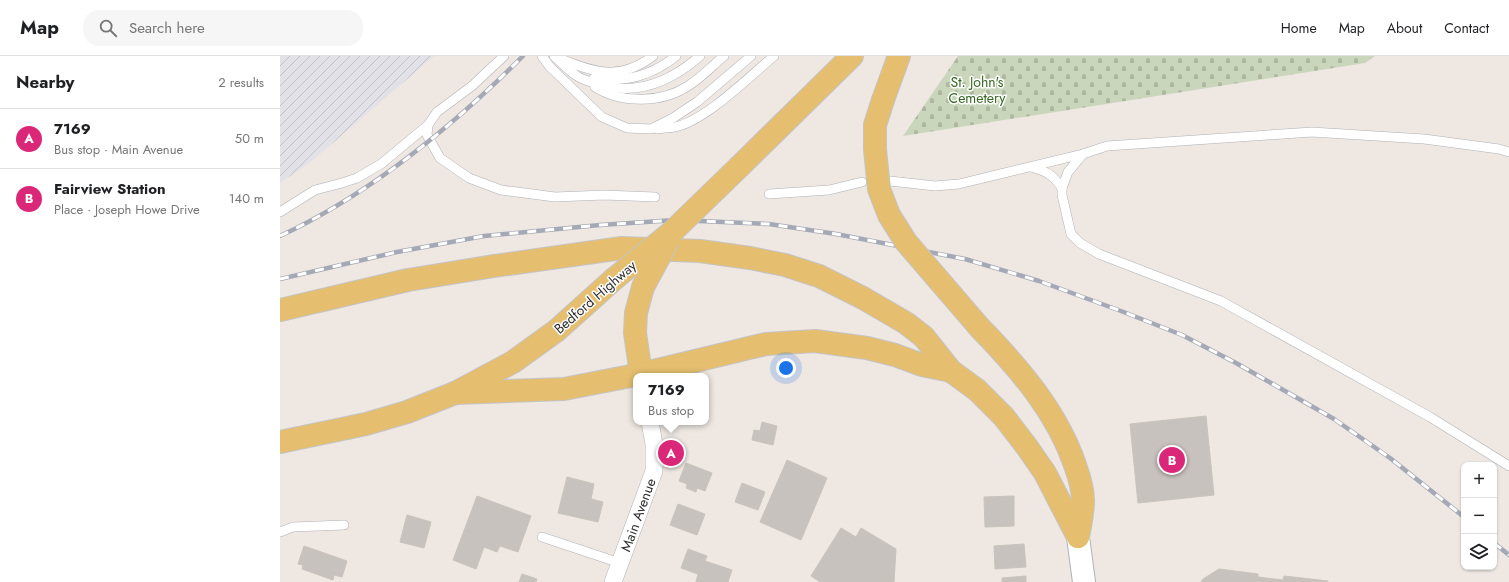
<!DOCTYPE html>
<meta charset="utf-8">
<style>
body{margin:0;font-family:Jost,sans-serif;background:#f6f6f6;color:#202124}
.controls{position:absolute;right:12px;bottom:12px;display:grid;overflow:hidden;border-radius:8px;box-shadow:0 1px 3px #0004}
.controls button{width:36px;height:36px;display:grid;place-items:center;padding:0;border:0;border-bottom:1px solid #e0e0e0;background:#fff;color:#202124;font:20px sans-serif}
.you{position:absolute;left:506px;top:312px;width:14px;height:14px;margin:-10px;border:3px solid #fff;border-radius:50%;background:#1a73e8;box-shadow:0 0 0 6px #1a73e833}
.badge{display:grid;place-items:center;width:26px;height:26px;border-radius:50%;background:#db2777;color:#fff;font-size:13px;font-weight:700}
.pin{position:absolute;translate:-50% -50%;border:2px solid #fff;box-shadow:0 1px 4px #0006}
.popup{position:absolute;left:353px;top:317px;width:76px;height:52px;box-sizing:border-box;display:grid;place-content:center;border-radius:8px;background:#fff;filter:drop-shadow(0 1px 3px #0005);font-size:13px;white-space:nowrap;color:#757577}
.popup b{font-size:15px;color:#202124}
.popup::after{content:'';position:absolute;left:50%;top:100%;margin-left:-8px;border:8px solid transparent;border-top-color:#fff}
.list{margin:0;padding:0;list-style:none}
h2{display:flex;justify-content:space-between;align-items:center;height:52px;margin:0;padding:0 16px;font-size:17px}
h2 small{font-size:13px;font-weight:400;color:#757577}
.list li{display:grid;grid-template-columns:26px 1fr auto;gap:12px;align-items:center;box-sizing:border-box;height:60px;padding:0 16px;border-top:1px solid #e0e0e0}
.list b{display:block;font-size:15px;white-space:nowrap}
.list p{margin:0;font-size:13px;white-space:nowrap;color:#757577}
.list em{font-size:13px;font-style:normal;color:#757577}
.icon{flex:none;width:22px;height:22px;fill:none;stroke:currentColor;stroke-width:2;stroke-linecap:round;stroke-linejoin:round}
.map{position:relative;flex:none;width:1229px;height:526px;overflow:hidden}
header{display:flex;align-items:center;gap:24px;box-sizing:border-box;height:56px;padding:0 20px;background:#fff;border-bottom:1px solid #e0e0e0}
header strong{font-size:19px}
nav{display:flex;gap:22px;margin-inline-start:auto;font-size:14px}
.search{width:280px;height:36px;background:#f6f6f6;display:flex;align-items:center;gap:10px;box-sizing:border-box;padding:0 14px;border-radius:16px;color:#757577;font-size:15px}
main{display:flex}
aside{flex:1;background:#fff}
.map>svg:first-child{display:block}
.industrial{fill:url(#industrial-furrows)}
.cemetery{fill:url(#cemetery-stones)}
.building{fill:#c7c2bd;stroke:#c9c3bb}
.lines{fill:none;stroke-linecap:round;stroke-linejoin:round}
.service-casing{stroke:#aeb1b8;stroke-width:10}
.minor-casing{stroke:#aeb1b8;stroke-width:18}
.secondary-casing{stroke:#aeb1b8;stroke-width:24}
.primary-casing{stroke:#c4c4c4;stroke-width:24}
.service{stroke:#fff;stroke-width:9}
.minor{stroke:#fff;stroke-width:17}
.secondary{stroke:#fff;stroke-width:22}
.primary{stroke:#e5bf6f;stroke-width:22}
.rail-casing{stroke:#a5a9b6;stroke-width:4.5}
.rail{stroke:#fff;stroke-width:3;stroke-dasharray:9;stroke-linecap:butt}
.primary-bridge-casing{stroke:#c4c4c4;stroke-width:24;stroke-linecap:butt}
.primary-bridge{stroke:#e5bf6f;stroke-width:22}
.labels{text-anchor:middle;stroke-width:3;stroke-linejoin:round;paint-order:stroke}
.park-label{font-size:14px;fill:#376622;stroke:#fff}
.street-label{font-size:14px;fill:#2e2e2e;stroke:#fff}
</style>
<header>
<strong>Map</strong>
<div class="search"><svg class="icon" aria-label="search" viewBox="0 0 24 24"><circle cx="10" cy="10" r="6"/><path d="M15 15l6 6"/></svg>Search here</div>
<nav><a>Home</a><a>Map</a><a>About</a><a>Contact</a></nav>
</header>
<main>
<aside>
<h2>Nearby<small>2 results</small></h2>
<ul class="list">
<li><span class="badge">A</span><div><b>7169</b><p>Bus stop · Main Avenue</p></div><em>50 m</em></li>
<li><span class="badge">B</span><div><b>Fairview Station</b><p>Place · Joseph Howe Drive</p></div><em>140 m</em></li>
</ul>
</aside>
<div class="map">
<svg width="1229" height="526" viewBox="0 0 1229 526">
<defs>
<pattern id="industrial-furrows" width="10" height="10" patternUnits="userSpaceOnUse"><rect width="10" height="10" fill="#e2e1e7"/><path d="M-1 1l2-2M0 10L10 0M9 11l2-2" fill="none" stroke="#c2c1c6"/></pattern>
<pattern id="cemetery-stones" width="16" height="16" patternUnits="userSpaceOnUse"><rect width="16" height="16" fill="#cad6bb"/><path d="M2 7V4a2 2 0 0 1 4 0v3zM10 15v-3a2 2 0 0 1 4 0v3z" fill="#aeb8a1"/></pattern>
</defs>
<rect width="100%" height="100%" fill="#eee7e2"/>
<path class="industrial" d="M0,0H154L33,104L0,127Z"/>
<path class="cemetery" d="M678,0H1095L1085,7L623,80Z"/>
<g class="building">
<path d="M926,360L934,439L858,447L850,368Z"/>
<path d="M482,366L497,370L493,389L472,384L474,374L480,375Z"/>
<path d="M507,404L547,422L521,484L480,466Z"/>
<path d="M406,407L432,417L425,435L417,432L416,436L406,432L407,428L399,425Z"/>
<path d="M287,421L314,428L311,443L323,446L318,466L278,457Z"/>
<path d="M462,427L485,436L478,454L455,446Z"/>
<path d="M197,440L251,460L238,496L220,490L217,496L204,491L196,513L173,504Z"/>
<path d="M734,440V470L705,471L704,441Z"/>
<path d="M398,448L425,458L417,479L390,469Z"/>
<path d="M127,459L151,466L144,492L120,486Z"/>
<path d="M561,472L576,481L581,472L616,493L614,526H540L531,520Z"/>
<path d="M744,488L746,511L715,513L714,490Z"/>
<path d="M24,490L67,505L62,521L54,519L53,524L22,513L23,509L18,508Z"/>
<path d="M408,493L427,500L425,505L452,514L448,526H416L418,518L401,512Z"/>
<path d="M939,513L978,518V521L1003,524L1004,520L1048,525V526H921L923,523Z"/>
<path d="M242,518L257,523L256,526H239Z"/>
<path d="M746,520V526H722V522Z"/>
</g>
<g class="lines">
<g class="service-casing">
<g id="service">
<path d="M224,0L192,30L157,56L148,69L147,79L160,102L189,122L221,134L275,141L324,139L375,141"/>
<path d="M262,0L270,11L322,61L347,72L371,73L393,62L417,46L471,0"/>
<path d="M274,0C281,6 288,14 297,20C301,23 308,25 314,27C354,41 389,27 420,0"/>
<path d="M281,3C316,17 340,25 373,0"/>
<path d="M314,22C343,28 373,19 396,0"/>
<path d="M315,31C342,48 382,47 408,30C421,22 432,10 444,0"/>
<path d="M377,73C382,72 389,72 395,71C425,65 469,21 494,0"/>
<path d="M1229,96L1219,93L1144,83L1032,76L827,90L803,98L788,116L782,132V139L791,178L800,187L819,198L941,245L1150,361L1229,410"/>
<path d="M751,111C768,116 772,118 782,132"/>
<path d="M610,125L655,130L679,128L803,98"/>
<path d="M489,138L549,134L582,126"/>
<path d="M0,156L35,134L62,127L77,122L101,108L148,69"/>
<path d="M0,476L13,471L64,469"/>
<path d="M262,481L340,507"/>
</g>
</g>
<g class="minor-casing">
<path id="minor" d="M333,526L374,415V388L370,366"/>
</g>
<g class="secondary-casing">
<path id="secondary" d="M798,481L804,526"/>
</g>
<g class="primary-casing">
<g id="primary">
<path d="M603,44L619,0"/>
<path d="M460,110L572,0"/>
<path d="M0,254L128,224L214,210L342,192L420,195L470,202L505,209L539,220L583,242L626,267L644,281L671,315L697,334L724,361L747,391L765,417L798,481"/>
<path d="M700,272C739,312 777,356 795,409C799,420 803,433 803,445C803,457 800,469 798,481"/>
<path d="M361,318L355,277L356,257L363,231"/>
<path d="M175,337L284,333L361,318L486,288L535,285L587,292L615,299L642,309L671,315"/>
<path d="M0,386L86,368L127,356L175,337L233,306L276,275L334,223"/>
</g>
</g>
<use href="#service" class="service"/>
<use href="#minor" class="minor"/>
<use href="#secondary" class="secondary"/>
<use href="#primary" class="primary"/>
<g class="rail-casing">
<g id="rail">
<path d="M0,180C92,137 172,71 243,0"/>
<path d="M0,223L117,196L204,180L320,169L396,164L489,168L556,178L685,203L759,225L841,255L902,279L956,307L1054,363L1110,402L1184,461"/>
<path d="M1214,487L1229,499"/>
</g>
</g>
<use href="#rail" class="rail"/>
<g class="primary-bridge-casing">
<g id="primary-bridge">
<path d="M603,44L595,69V93L599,133L609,159L626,186L700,272"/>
<path d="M334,223L393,175L460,110"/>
<path d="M363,231L389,183"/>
</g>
</g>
<use href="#primary-bridge" class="primary-bridge"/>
</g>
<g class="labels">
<g class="park-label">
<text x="697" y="31">St. John's<tspan x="697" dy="16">Cemetery</tspan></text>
</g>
<g class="street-label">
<text transform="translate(315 241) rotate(-41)" y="5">Bedford Highway</text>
<text transform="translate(358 459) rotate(-70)" y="5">Main Avenue</text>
</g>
</g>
</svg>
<div class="controls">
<button>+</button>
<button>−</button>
<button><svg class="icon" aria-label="layers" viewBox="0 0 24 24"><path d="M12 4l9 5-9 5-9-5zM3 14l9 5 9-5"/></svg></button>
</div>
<div class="you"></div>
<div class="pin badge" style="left:391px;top:397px">A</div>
<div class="popup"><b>7169</b>Bus stop</div>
<div class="pin badge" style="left:892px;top:404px">B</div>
</div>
</main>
